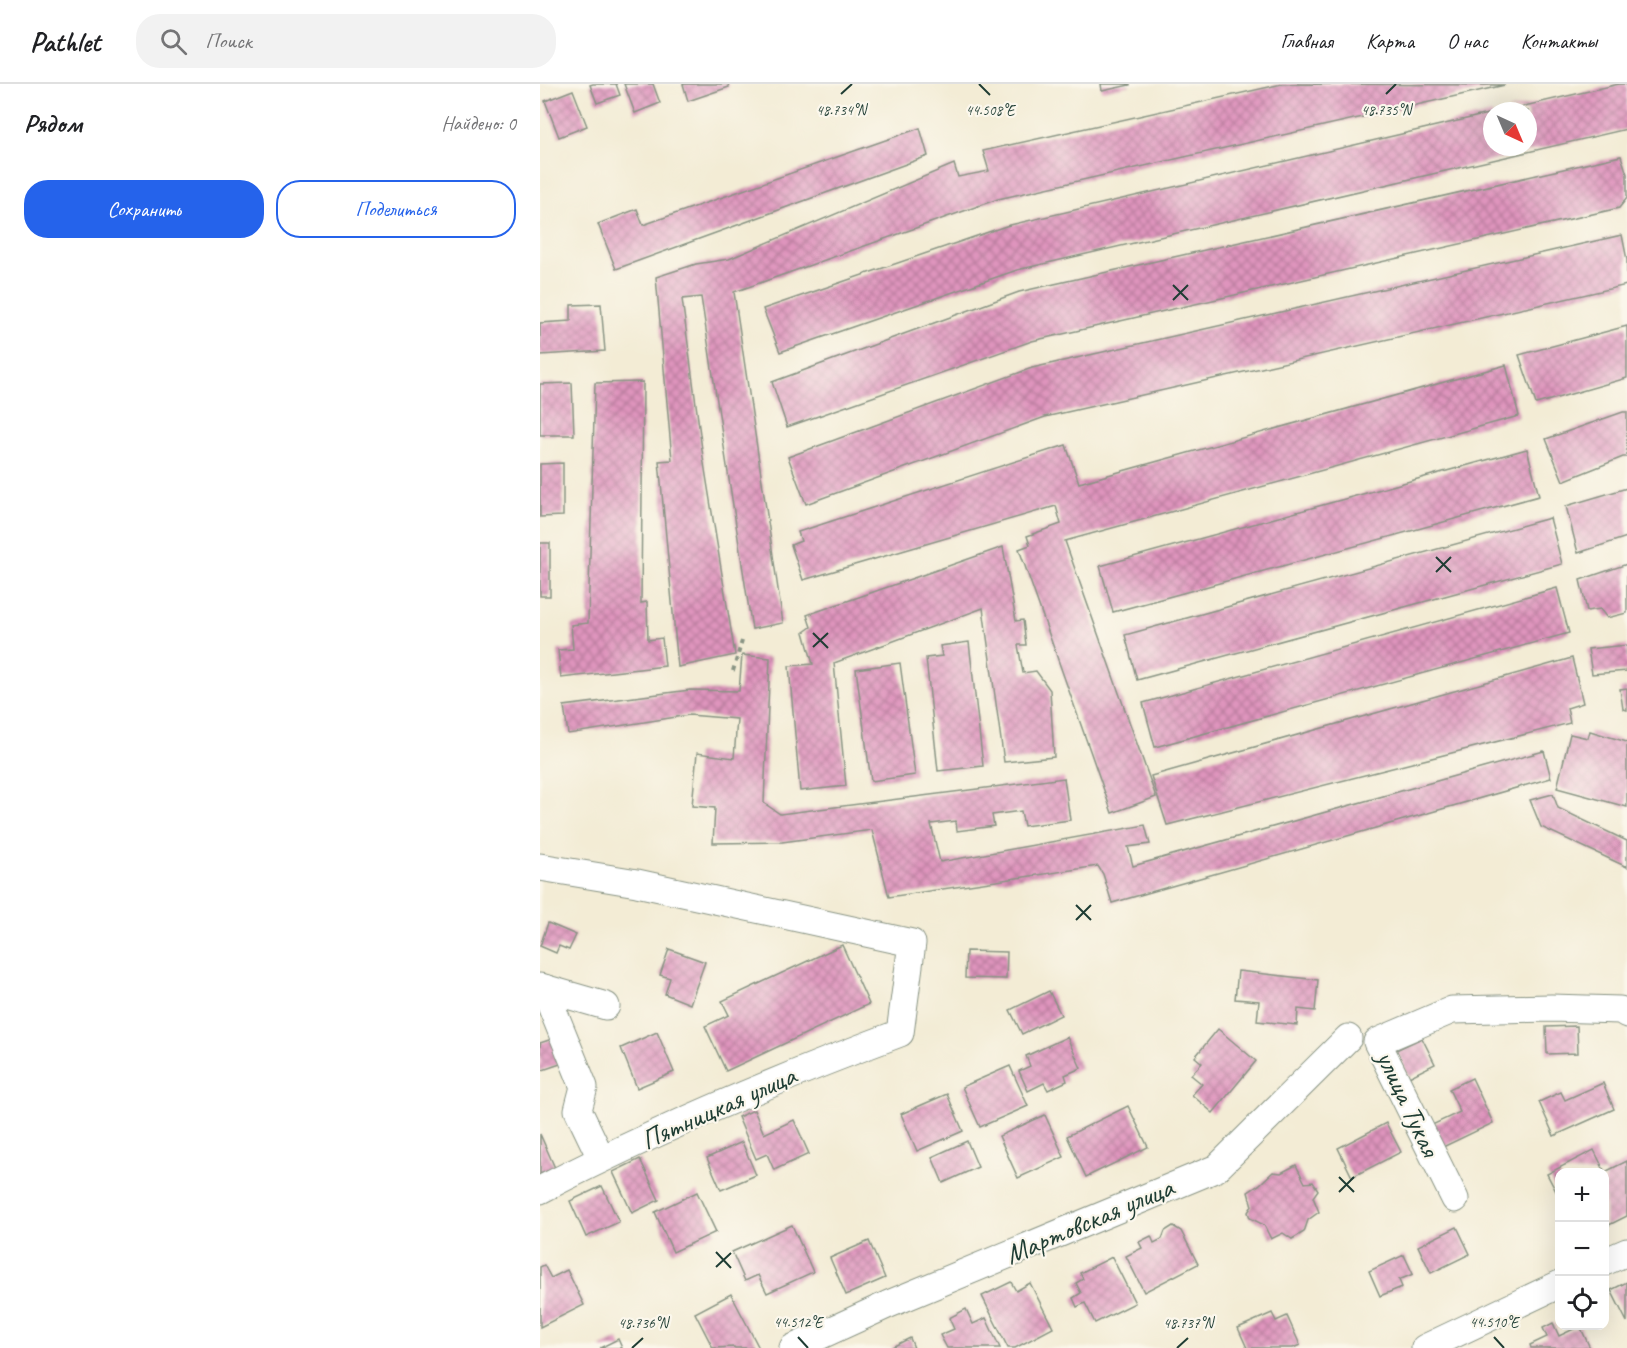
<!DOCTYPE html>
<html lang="ru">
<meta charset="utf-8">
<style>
body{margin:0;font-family:Caveat,sans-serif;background:#f2f2f2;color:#202124}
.controls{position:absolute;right:18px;bottom:18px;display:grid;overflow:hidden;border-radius:12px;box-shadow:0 6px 24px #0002}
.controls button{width:54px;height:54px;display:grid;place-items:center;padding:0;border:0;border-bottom:2px solid #e0e0e0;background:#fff;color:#202124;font:30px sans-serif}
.compass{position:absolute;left:943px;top:18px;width:54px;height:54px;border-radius:50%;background:#fff;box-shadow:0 6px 24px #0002;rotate:136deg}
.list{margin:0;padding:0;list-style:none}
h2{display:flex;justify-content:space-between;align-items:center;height:78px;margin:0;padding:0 24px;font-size:26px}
h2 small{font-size:20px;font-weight:400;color:#757577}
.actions{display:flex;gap:12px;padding:18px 24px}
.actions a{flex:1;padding:14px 0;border:2px solid #2563eb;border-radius:24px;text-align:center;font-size:21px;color:#2563eb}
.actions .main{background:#2563eb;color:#fff}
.icon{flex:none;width:33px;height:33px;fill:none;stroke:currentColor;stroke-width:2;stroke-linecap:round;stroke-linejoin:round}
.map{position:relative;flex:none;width:1087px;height:1264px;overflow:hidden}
header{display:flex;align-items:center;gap:36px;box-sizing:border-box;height:84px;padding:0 30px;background:#fff;border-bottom:2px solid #e0e0e0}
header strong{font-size:28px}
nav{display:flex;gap:33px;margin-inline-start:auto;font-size:21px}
.search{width:420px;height:54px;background:#f2f2f2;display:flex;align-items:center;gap:15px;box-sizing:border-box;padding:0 21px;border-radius:24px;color:#757577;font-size:22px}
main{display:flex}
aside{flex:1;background:#fff}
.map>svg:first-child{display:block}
.building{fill:url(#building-cross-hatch)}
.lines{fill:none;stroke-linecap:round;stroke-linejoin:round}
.minor-casing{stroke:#899484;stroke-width:29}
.path{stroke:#899484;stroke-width:4;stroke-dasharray:4.5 4.5;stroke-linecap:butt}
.minor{stroke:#fff;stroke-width:27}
.ticks{fill:none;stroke:#1f3d34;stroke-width:2}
.labels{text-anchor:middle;stroke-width:4.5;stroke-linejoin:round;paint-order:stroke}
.street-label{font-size:28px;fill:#1f3d34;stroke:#fbf7ec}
.ticks-label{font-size:15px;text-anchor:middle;fill:#1f3d34;stroke:#fbf7ec;stroke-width:4.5;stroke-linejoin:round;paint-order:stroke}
</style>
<header>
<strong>Pathlet</strong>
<div class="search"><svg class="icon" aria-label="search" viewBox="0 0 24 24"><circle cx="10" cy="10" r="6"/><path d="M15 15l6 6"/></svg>Поиск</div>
<nav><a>Главная</a><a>Карта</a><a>О нас</a><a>Контакты</a></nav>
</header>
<main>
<aside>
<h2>Рядом<small>Найдено: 0</small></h2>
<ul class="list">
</ul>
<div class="actions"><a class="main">Сохранить</a><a>Поделиться</a></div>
</aside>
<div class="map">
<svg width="1087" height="1264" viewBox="0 0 1087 1264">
<defs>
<pattern id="building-cross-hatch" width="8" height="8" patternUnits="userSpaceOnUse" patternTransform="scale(1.5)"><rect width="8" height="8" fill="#df94bd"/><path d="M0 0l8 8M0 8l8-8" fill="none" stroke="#b47a9a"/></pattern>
</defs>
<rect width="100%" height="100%" fill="#fbf7ec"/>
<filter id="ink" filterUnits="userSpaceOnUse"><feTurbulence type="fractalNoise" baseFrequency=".0167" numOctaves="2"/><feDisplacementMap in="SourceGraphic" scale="12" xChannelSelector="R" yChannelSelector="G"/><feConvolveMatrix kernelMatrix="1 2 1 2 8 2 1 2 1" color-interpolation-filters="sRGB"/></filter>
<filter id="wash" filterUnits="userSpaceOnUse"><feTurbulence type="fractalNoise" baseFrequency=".008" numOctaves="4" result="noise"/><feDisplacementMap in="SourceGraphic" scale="24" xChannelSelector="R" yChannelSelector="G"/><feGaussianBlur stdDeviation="1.35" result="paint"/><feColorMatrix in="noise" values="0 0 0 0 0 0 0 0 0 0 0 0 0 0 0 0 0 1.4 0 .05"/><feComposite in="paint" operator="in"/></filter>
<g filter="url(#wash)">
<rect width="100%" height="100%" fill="#f3ecd5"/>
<g id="blocks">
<g class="building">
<path d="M53,0H76L80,11L57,19L50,1Z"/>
<path d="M84,0H113L120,19L95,29Z"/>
<path d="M143,0H188L189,3L148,17Z"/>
<path d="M561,0H590V1L562,7Z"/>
<path d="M742,0L965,1L458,115L194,208L243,539L212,545L161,213L142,215L163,373L195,571L138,583L119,377L132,376L116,193L156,180L189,175L414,80L418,93L449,87L443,67Z"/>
<path d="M1079,0H1087V45L477,186L240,268L223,225L466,142L952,29V63H988V27L967,26Z"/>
<path d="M33,6L47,42L19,53L5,17Z"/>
<path d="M380,44L388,72L76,185L58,140L97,125L103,141Z"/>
<path d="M1081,72L1087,90V114L1079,124L492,257L247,343L232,298L479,208Z"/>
<path d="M1082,151L1087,176V201L505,333L266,420L248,373L492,284Z"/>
<path d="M61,220L65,267L0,271V239L31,237V221Z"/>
<path d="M1087,242V294L996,320L979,271Z"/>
<path d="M966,281L979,332L525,457L616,713L572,729L479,465L490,461L487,452L521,440L516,422L263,496L251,461L261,457L258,448L526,361L539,399Z"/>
<path d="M103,298L101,519L107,518L108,556L122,554L125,582L21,594L18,566L33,565L31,541L48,539L55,299Z"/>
<path d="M32,299L34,351H0V300Z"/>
<path d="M1083,328H1087V373H1083L1023,397L1006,355Z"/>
<path d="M987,365L999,412L573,528L560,482Z"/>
<path d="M23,379V432L0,433V380Z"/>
<path d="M1087,404V453L1038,469L1026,422Z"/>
<path d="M1010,434L1022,480L597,596L585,551Z"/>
<rect x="0" y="459" width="10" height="53"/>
<path d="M463,463L476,537L483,536L486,561H478L483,589L496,587L510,606L514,673L464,678L443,524L294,579L306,702L260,707L249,582L273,580L264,548L271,543L267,531Z"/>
<path d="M1087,480V529L1067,534L1060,525L1047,527L1040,496Z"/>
<path d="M1017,504L1029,549L615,663L603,619Z"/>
<path d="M429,558L443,682L398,687L386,574L402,572L400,562Z"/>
<path d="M1087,561V587L1052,590L1048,565Z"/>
<path d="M202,571L230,574L224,719L240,730L524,694L530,736L484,742L481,727L452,731L454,742L417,747L416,737L391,740L400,778L605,741L610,760L588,763L593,782L1004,667L1011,694L572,819L563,790L558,782L349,813L332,746L242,758L173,759L175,724L152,722L157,669L194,674L197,635L149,631L28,650L24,622L150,606L199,607Z"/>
<path d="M1032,574L1043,619L1027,624L1030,639L627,741L611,692Z"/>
<path d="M360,579L375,691L331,697L316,585Z"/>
<path d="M1087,604V626L1083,625L1080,605Z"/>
<path d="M1050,647L1087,658V723L1017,704L1030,650L1048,654Z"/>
<path d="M1013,710L1018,724L1087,757V783L1001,743L990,716Z"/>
<path d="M8,839L36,851L29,866L19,862L16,869L0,862Z"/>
<path d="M302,861L329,920L186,987L165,942L189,931L182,917Z"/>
<path d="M129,865L165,878L150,920L125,910L130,894L120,891Z"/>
<path d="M426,867L467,868L466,895L425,894Z"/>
<path d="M698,887L778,896L775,927L758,925L757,941L717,937L719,917L695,915Z"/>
<path d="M509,907L521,931L482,950L470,926Z"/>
<path d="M1037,942L1038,969L1007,970L1006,943Z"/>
<path d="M678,945L716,977L673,1029L652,1011L662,1000L651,991L662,979L655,973Z"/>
<path d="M117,948L134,988L97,1004L81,964Z"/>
<path d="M18,953L26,978L0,987V959Z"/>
<path d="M527,953L541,984L525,991L527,997L508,1006L504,999L488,1007L479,987L490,982L486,972Z"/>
<path d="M882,954L895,980L869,993L856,966Z"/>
<path d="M470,982L488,1022L440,1043L422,1003Z"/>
<path d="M932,994L953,1039L903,1063L892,1041L920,1028L909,1005Z"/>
<path d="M1063,999L1074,1025L1014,1052L999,1018L1021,1008L1025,1016Z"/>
<path d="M407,1010L423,1047L377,1067L361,1030Z"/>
<path d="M588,1022L608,1063L546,1093L527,1052Z"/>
<path d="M214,1026L224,1050L254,1036L269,1070L234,1086L227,1070L216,1075L198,1033Z"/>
<path d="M505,1031L524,1073L478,1094L459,1052Z"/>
<path d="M846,1039L861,1068L812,1093L798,1064Z"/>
<path d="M0,1050L15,1084L0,1090Z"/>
<path d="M427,1057L438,1083L403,1099L392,1073Z"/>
<path d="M202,1058L216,1091L181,1106L167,1074Z"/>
<path d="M1054,1066L1065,1088L1087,1077V1132L1065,1143V1089L1020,1088V1115L1007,1090Z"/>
<path d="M100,1075L119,1116L92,1129L73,1088Z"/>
<path d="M756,1081L765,1099L773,1098L778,1106L773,1113L779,1128L768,1136L764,1148L752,1155L743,1149L731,1155L724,1141L710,1134L708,1128L712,1122L708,1108L719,1101L733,1088L741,1089Z"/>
<path d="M62,1102L79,1138L46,1153L30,1117Z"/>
<path d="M157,1108L176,1148L133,1168L115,1128Z"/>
<path d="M252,1141L273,1188L227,1209L218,1191L205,1197L192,1168Z"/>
<path d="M633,1142L641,1147L658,1180L604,1208L586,1172L602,1164L599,1158L611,1152L614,1159L622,1155L625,1147Z"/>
<path d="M917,1143L930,1170L891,1189L878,1162Z"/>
<path d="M329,1157L345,1194L306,1211L290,1174Z"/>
<path d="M864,1171L873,1190L859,1196L862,1203L840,1212L829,1187Z"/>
<path d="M572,1173L595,1219L555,1239L545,1219L537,1223L533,1214L541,1209L536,1199L543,1195L540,1189Z"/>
<path d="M4,1181L11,1194L27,1186L44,1221L0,1243V1183Z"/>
<path d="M471,1198L476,1207L490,1199L513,1244L475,1264H468L442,1212Z"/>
<path d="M1087,1198V1238L1071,1206Z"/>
<path d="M191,1210L219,1264H195L194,1263L173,1264L155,1229Z"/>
<path d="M426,1225L433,1240L446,1234L460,1264H407L400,1251L414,1245L409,1234Z"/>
<path d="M732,1229L736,1237L747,1232L760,1261L753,1264H707L698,1244Z"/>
<path d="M1013,1239L1019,1252L1040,1242L1050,1264H991L990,1261L1007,1253L1003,1244Z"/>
<path d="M370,1254L374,1264H350Z"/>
<path d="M78,1255L82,1264H60Z"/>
</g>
</g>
</g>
<g filter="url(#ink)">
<use href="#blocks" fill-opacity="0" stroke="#899484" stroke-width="1.5"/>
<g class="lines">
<g class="minor-casing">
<g id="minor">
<path d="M0,783L97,799L372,859L360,949C237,995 116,1046 0,1106"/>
<path d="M0,903L66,922"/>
<path d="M4,904L44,1003L38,1026L61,1074"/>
<path d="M915,1115L837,958L912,926L1011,924L1080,926L1087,930"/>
<path d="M1064,1178L1087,1168"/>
<path d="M253,1264L349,1220L677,1084L808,954"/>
<path d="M885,1264L1020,1200"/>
</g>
</g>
<path class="path" d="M193,587L202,557"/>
<use href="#minor" class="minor"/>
</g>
</g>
<path class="ticks" d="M439,0L450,11M301,10L312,0M846,10L856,0M633,201L648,216M633,216L648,201M896,473L911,488M896,488L911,473M273,549L288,564M273,563L288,549M536,821L551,836M536,836L551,821M799,1093L814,1108M799,1108L814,1093M176,1168L191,1184M176,1183L191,1169M258,1253L268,1264M954,1253L964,1264M92,1264L103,1254M637,1264L648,1254"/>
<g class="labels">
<g class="street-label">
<text transform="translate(869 1019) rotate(65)" y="10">улица Тукая</text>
<text transform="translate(178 1023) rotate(-24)" y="10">Пятницкая улица</text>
<text transform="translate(549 1136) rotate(-23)" y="10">Мартовская улица</text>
</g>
</g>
<g class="ticks-label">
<text x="301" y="31">48.734°N</text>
<text x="846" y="31">48.735°N</text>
<text x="450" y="31">44.508°E</text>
<text x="258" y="1243">44.512°E</text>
<text x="954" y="1243">44.510°E</text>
<text x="103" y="1244">48.736°N</text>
<text x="648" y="1244">48.737°N</text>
</g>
</svg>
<div class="controls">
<button>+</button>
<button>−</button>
<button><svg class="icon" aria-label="locate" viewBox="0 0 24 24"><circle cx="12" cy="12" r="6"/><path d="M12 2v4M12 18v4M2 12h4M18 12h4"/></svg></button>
</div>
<svg class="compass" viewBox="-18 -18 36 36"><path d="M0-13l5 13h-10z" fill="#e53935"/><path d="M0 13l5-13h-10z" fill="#757577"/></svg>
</div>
</main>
